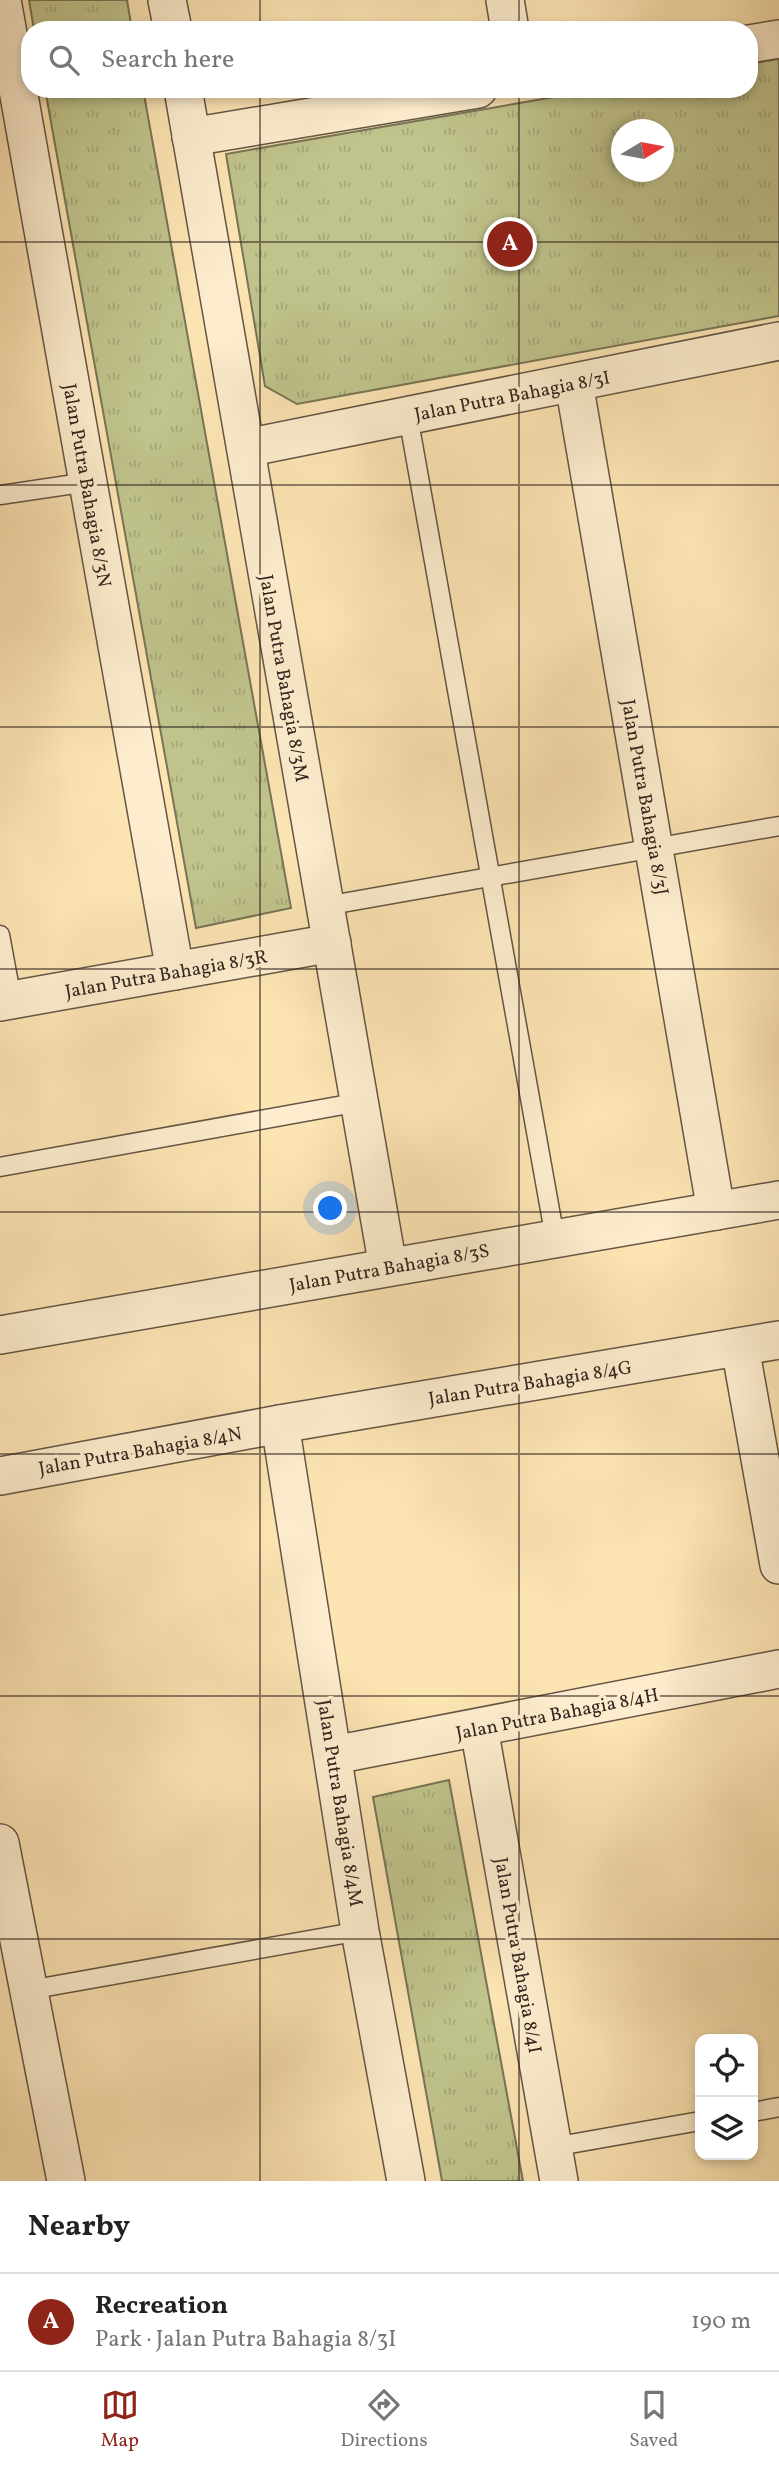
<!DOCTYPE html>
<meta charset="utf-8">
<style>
body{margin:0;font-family:Vollkorn,serif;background:#f6f6f6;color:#222}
.controls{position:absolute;right:21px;bottom:21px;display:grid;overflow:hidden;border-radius:14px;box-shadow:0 4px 10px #0003}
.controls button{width:63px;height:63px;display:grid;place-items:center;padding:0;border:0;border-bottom:2px solid #e0e0e0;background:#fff;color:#222;font:35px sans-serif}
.compass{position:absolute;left:611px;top:119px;width:63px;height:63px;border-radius:50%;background:#fff;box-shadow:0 4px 10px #0003;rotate:80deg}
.you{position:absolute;left:331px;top:1209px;width:24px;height:24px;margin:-18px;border:5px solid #fff;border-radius:50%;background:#1a73e8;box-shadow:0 0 0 10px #1a73e833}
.badge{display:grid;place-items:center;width:46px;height:46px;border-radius:50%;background:#8f2418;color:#fff;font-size:23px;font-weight:700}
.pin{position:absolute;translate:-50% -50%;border:4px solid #fff;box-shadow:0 2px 7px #0006}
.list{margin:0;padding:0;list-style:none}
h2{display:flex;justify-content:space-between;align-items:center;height:91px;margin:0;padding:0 28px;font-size:30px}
h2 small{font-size:23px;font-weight:400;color:#767676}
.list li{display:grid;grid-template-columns:46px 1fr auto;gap:21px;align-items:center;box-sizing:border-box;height:98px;padding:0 28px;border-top:2px solid #e0e0e0}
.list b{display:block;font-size:26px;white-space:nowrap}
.list p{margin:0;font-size:23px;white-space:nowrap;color:#767676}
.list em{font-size:23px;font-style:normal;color:#767676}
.icon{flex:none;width:38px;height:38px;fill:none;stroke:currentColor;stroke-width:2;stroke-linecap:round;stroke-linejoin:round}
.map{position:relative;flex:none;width:779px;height:2181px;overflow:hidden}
.search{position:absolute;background:#fff;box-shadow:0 4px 10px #0003;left:21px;right:21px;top:21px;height:77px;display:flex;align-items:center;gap:18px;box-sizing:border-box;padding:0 24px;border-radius:28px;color:#767676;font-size:26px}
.sheet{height:189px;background:#fff}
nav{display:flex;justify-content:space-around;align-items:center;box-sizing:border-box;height:98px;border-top:2px solid #e0e0e0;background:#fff;font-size:19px;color:#767676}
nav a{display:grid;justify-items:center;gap:4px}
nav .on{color:#8f2418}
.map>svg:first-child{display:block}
.park{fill:url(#park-tufts);stroke:#797456;stroke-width:2;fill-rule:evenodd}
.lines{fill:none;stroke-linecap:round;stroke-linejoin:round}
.service-casing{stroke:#645544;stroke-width:21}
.minor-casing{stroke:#645544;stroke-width:40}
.service{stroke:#fdedce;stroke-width:18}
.minor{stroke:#fdedce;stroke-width:37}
.grid{fill:none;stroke:#32251f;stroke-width:2;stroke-opacity:0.55}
.labels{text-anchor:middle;stroke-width:7;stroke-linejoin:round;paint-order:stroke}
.street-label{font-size:19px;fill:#32251f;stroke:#fdedce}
</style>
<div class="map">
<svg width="779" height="2181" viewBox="0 0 779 2181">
<defs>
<pattern id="park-tufts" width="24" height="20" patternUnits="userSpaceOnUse" patternTransform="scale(1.75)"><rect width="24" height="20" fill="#c0c48c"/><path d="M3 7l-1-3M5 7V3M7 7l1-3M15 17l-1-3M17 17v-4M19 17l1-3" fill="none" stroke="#a5a878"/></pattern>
</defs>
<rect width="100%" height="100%" fill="#fce4b3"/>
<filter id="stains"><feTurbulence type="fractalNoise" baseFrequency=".00286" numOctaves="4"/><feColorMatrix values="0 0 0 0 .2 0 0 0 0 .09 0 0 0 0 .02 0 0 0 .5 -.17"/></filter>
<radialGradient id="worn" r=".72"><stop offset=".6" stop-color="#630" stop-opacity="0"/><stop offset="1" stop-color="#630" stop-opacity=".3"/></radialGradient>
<g class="park">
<path d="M29,0H127L132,30H34Z"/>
<path d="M779,59V316L297,404L265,386L226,154L600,89H749V64ZM622,130H664V172H622Z"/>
<path d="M45,89H143L291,908L196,928Z"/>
<path d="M449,1780L523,2181H442L373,1797Z"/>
</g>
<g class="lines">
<g class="service-casing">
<g id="service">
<path d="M408,416L555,1238"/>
<path d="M0,495L88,482"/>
<path d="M325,906L779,826"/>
<path d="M0,935L12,1000"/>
<path d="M0,1167L360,1102"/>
<path d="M29,1990L360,1931"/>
<path d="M753,2112L779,2107"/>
<path d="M553,2147L700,2121"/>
</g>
</g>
<g class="minor-casing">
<g id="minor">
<path d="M2,0L175,971"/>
<path d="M167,0L173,30"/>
<path d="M505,0L510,30"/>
<path d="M749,44L779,39"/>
<path d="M183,89L388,1267"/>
<path d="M191,137L478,89"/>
<path d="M574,383L716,1211"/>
<path d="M246,448L779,341"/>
<path d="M0,1002L332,943"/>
<path d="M0,1335L779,1200"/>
<path d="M740,1347L779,1565"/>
<path d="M280,1424L360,1931L406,2181"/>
<path d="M0,1476L280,1424L779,1340"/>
<path d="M479,1728L559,2181"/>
<path d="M334,1755L779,1669"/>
<path d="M0,1843L66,2181"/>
</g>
</g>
<use href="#service" class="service"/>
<use href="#minor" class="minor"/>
</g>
<path class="grid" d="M260,0V30M519,0V30M260,89V2181M519,89V2181M0,242H779M0,485H779M0,727H779M0,969H779M0,1212H779M0,1454H779M0,1696H779M0,1939H779"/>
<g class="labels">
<g class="street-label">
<text transform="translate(512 395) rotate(-11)" y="7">Jalan Putra Bahagia 8/3I</text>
<text transform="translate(88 485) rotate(80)" y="7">Jalan Putra Bahagia 8/3N</text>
<text transform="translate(285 678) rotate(80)" y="7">Jalan Putra Bahagia 8/3M</text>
<text transform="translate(646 797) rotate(80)" y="7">Jalan Putra Bahagia 8/3J</text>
<text transform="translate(166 973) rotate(-10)" y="7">Jalan Putra Bahagia 8/3R</text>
<text transform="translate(389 1267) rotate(-10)" y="7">Jalan Putra Bahagia 8/3S</text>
<text transform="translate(530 1382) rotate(-9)" y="7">Jalan Putra Bahagia 8/4G</text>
<text transform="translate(140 1450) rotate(-10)" y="7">Jalan Putra Bahagia 8/4N</text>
<text transform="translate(557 1713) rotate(-11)" y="7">Jalan Putra Bahagia 8/4H</text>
<text transform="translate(341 1803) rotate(81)" y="7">Jalan Putra Bahagia 8/4M</text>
<text transform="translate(519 1955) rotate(80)" y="7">Jalan Putra Bahagia 8/4I</text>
</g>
</g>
<rect width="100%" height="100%" filter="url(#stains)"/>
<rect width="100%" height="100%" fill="url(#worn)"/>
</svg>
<div class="controls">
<button><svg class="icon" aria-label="locate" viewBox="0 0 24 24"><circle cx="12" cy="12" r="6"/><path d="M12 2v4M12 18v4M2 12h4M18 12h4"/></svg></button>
<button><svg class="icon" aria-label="layers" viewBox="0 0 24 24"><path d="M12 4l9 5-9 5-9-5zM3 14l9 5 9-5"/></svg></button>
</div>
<svg class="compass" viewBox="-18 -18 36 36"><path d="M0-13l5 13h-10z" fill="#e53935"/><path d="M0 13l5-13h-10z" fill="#767676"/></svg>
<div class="you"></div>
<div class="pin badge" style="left:510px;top:244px">A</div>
<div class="search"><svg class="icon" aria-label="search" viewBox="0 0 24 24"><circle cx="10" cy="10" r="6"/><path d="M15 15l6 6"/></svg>Search here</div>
</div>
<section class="sheet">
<h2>Nearby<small></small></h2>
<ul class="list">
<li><span class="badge">A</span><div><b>Recreation</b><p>Park · Jalan Putra Bahagia 8/3I</p></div><em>190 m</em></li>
</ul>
</section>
<nav>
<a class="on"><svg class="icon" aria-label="map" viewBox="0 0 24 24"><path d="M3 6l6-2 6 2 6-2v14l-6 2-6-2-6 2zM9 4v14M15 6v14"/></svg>Map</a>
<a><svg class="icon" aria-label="directions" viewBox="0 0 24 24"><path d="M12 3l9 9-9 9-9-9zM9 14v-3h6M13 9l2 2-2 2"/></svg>Directions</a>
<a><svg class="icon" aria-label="saved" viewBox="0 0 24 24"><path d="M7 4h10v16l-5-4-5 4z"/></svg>Saved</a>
</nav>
